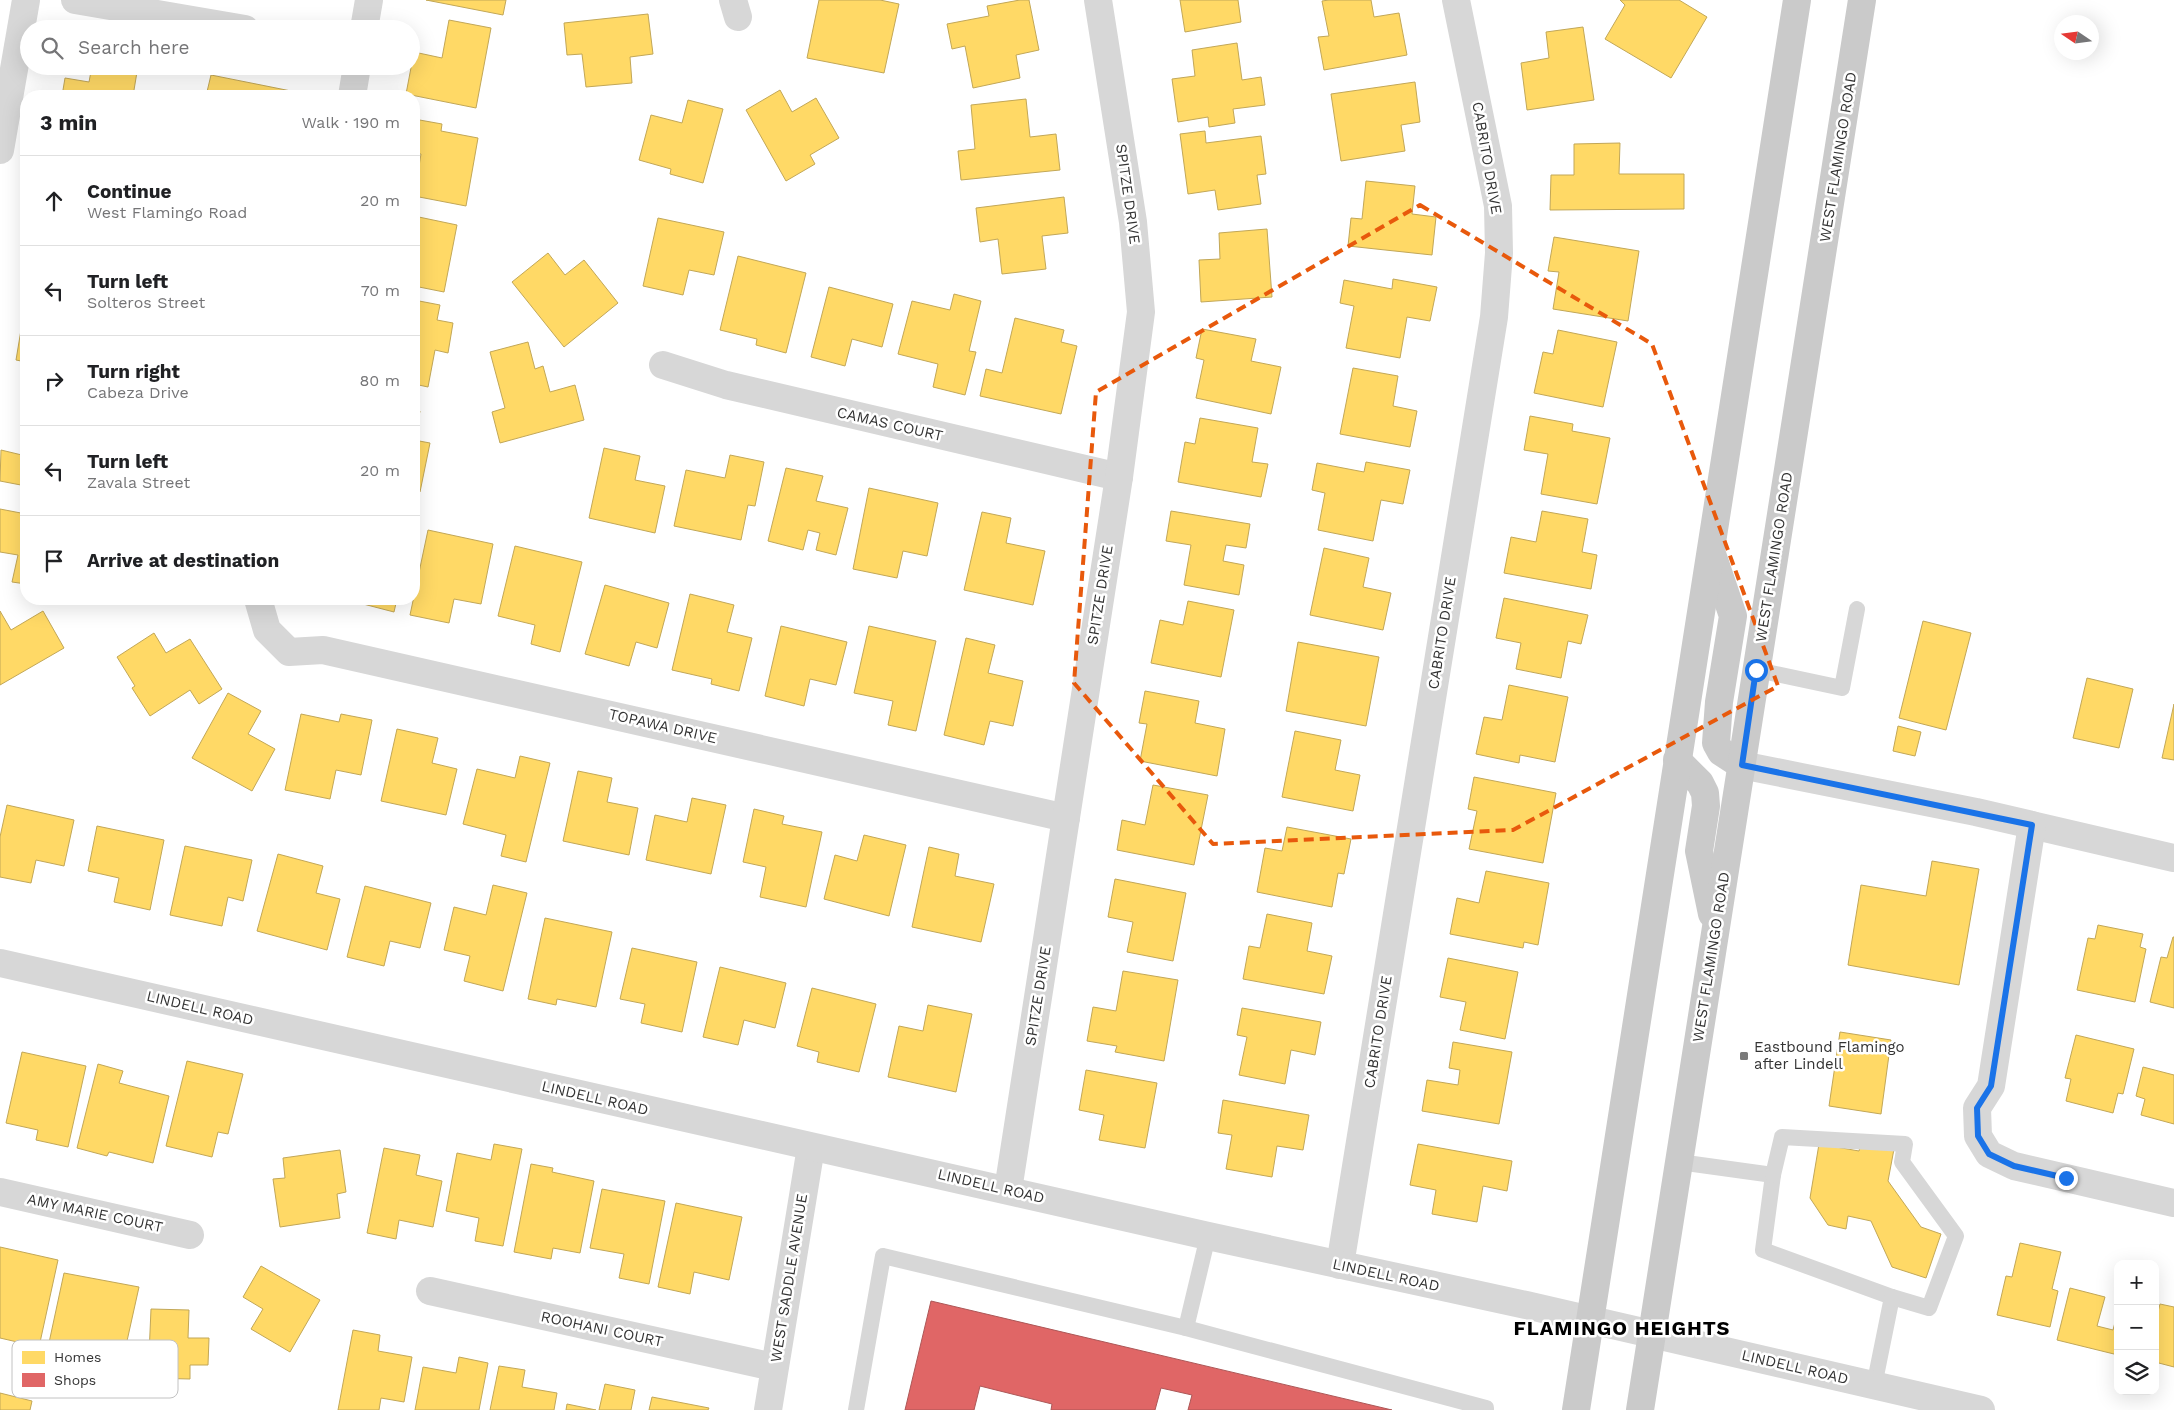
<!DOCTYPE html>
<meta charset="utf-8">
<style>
body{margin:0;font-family:"Work Sans",sans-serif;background:#f2f2f2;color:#202124}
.controls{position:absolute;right:15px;bottom:15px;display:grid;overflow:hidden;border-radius:10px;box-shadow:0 5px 20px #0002}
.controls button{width:45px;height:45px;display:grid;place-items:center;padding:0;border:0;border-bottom:1px solid #e0e0e0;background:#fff;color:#202124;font:25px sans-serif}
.compass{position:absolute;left:2054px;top:15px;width:45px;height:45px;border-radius:50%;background:#fff;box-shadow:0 5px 20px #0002;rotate:283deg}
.stop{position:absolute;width:15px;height:15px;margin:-11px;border:4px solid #1a73e8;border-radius:50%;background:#fff}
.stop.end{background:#1a73e8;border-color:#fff;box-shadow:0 1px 5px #0008}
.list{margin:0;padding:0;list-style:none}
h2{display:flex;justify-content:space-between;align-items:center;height:65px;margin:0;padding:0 20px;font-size:21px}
h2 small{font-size:16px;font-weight:400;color:#757577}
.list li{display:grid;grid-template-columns:32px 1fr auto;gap:15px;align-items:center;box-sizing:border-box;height:90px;padding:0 20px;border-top:1px solid #e0e0e0}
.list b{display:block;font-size:19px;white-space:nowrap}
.list p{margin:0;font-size:16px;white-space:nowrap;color:#757577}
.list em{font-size:16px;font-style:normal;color:#757577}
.icon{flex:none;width:28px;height:28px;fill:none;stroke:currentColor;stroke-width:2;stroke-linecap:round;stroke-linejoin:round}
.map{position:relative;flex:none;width:2174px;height:1410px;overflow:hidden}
.search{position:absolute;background:#fff;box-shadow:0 5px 20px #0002;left:20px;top:20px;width:400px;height:55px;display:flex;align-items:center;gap:12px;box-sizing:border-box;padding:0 18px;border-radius:28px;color:#757577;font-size:19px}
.panel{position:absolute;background:#fff;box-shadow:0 5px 20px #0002;left:20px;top:90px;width:400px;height:515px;border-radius:20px}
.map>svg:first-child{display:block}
.homes{fill:#ffd966;stroke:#c2a757}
.shops{fill:#e06666;stroke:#ac5757}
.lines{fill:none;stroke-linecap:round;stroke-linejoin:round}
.service{stroke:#d7d7d7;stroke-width:16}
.minor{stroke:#d7d7d7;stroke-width:28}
.tertiary{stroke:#d7d7d7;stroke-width:28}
.primary{stroke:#cacaca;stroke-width:28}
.route{stroke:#1a73e8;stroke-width:6}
.marked{fill:none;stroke:#e8590c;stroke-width:4;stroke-dasharray:10 6;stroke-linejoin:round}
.poi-dot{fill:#7a7a7a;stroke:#fff;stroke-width:2}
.labels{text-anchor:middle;stroke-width:5;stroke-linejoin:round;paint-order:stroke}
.street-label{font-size:15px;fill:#333;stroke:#fff}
.poi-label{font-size:15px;fill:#333;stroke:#fff;text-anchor:start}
.district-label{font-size:20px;font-weight:bold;letter-spacing:1px;fill:#000;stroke:#fff}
.key{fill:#fff;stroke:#c2c2c2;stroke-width:1}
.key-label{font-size:14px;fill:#333}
</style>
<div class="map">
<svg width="2174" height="1410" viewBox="0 0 2174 1410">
<rect width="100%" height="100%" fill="#fff"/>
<g class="homes">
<path d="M426,0H506L503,15Z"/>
<path d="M819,0H880L899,4L884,73L807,58Z"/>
<path d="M1020,0H1029L1039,50L1016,55L1020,78L973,88L965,46L952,49L947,24L989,16L987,6Z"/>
<path d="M1180,0H1238L1241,22L1185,32Z"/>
<path d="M1329,0H1371L1374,17L1399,13L1407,55L1324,70L1318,37L1329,36L1322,1Z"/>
<path d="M1620,0H1679L1707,17L1671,78L1605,39L1625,5Z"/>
<path d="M648,14L653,54L630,57L632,83L586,87L582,54L567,55L564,23Z"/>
<path d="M449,20L491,28L476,108L406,94L414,52L442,58Z"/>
<path d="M1583,27L1594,100L1527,110L1521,63L1549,58L1546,32Z"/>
<path d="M1237,43L1242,80L1261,77L1265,105L1233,109L1235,123L1209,127L1208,117L1178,122L1172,79L1195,76L1192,50Z"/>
<path d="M92,66H138L133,96H62L65,78L89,82Z"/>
<path d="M211,75L291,91L290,96H206Z"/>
<path d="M1415,82L1420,122L1401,125L1405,151L1341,161L1331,94Z"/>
<path d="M780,90L792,112L816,98L839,138L810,155L815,164L786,181L746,110Z"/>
<path d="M1026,99L1030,137L1056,134L1060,170L961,180L958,151L975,149L971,105Z"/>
<path d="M688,100L723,109L703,183L670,174L671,169L639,160L651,115L682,123Z"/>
<path d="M414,119L442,124L441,131L478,138L466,206L414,196L421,154L414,153Z"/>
<path d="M1205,131L1206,143L1261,136L1266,174L1257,175L1261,204L1218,210L1215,190L1188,194L1180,134Z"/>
<path d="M1620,143L1619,174H1684V209L1550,210L1551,175H1574V144Z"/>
<path d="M1366,181L1415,186L1412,214L1436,217L1432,255L1348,246L1351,218L1362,219Z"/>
<path d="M1064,197L1068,233L1042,236L1046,269L1002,274L998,239L980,242L976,208Z"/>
<path d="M414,216L457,225L444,292L414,286Z"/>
<path d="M658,218L724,232L714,275L689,270L683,295L643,286Z"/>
<path d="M1267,229L1272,297L1201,302L1199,260L1220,259L1219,233Z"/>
<path d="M1554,237L1639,251L1628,321L1553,309L1559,272L1548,271Z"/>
<path d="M548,253L565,275L584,260L618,303L564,347L512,282Z"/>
<path d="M738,256L806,273L786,353L756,345L757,339L720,330Z"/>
<path d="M1393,279L1437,287L1430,321L1407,317L1400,358L1346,348L1354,306L1340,303L1344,280L1392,289Z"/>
<path d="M829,287L893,304L882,347L852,339L845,366L811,357Z"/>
<path d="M954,294L981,301L969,351L976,352L965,395L933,387L938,364L898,354L912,301L950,310Z"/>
<path d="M414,300L440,305L437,320L453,323L448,353L435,350L428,387L414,384Z"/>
<path d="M1015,318L1064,330L1061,342L1077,346L1061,414L980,396L986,369L1002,373Z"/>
<path d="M22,324L26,325V362L16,360Z"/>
<path d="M1202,329L1256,339L1251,361L1281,367L1271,414L1196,398L1204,360L1196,358Z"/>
<path d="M1558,330L1617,342L1603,407L1534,393L1543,352L1553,354Z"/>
<path d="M528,342L535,369L543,366L550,392L575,385L584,420L500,443L492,412L505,408L490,352Z"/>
<path d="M1353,368L1398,376L1393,406L1417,411L1410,447L1340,434Z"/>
<path d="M414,410L420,411L414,440L430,443L420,492L414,491Z"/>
<path d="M1530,416L1573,424L1572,431L1610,438L1597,504L1541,494L1548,454L1524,450Z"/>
<path d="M1200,418L1258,428L1252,462L1268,464L1261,497L1178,482L1185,442L1195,444Z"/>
<path d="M604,448L640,456L635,480L665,486L655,533L589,518Z"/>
<path d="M1,450L26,456V486L0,481Z"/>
<path d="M730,455L764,462L755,506L748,505L741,540L674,526L686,470L725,478Z"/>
<path d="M1366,462L1410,470L1403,504L1381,500L1373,541L1318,530L1325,493L1312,490L1317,463L1364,472Z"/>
<path d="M786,468L823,476L816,501L848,508L836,555L816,550L820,533L808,530L803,550L768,541Z"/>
<path d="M869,488L938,503L927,556L903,551L897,578L853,569Z"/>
<path d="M0,509L26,514V584L12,582L18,555L0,552Z"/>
<path d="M1171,511L1250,524L1246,548L1226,545L1223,561L1244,565L1239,595L1184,585L1191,545L1166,541Z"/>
<path d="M1542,511L1588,519L1582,552L1597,555L1591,589L1504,573L1511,537L1536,542Z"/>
<path d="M982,512L1011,518L1006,543L1045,551L1033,605L964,590Z"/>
<path d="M428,530L493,544L481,604L454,599L449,623L410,615Z"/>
<path d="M515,546L582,562L560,652L531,644L535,625L498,616Z"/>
<path d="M1324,548L1369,558L1363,587L1391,593L1383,630L1310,615Z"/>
<path d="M605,585L669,603L657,648L636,642L629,666L585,654Z"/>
<path d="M690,594L734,605L727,632L752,638L739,691L711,684L712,679L672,670Z"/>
<path d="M1504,598L1588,615L1581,644L1568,641L1561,678L1516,669L1521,643L1496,638Z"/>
<path d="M150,599H171L170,603Z"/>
<path d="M344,599H397L394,612Z"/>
<path d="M1188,601L1234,610L1221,677L1151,663L1160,620L1183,625Z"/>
<path d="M0,611L11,630L43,611L64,648L0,685Z"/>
<path d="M1923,621L1971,633L1946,730L1899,718Z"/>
<path d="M781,626L847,642L836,685L810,679L804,706L765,696Z"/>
<path d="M869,626L936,641L916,731L888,725L893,701L854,693Z"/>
<path d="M154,633L166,653L190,639L222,689L199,704L190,690L150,716L132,688L135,686L117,657Z"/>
<path d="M966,638L995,645L988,673L1023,681L1013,726L990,721L984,745L944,735Z"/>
<path d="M1298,642L1379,657L1366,726L1286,711Z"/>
<path d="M2087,678L2133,689L2119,748L2073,738Z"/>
<path d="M1509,685L1568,697L1555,762L1520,755L1519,763L1476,754L1484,717L1502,720Z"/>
<path d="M1145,691L1199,701L1195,723L1225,729L1217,776L1140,761L1147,724L1139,723Z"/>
<path d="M228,693L261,711L248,734L275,749L252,791L192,758Z"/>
<path d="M2174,704V760L2162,758Z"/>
<path d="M301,714L339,722L341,714L372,720L361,775L336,770L330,799L285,790Z"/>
<path d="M1898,726L1921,732L1915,756L1893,751Z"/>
<path d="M397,729L438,738L432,763L457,769L446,815L381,801Z"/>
<path d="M1295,731L1341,740L1335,770L1360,775L1353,811L1282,797Z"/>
<path d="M520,756L550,763L526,862L501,856L506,835L463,824L477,769L515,778Z"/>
<path d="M578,771L612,778L607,802L638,808L629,855L563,841Z"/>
<path d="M1474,777L1556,793L1543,863L1469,849L1477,811L1468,809Z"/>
<path d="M1153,785L1208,795L1194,865L1117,850L1122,820L1145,825Z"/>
<path d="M692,798L726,805L711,874L646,860L655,815L687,822Z"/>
<path d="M7,805L74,820L64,866L36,860L31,883L0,877V837Z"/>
<path d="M754,809L784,816L782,824L822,832L806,907L760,897L766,867L743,862Z"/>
<path d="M97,826L164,840L150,910L114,902L119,878L88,871Z"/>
<path d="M1287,827L1351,839L1344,874L1338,873L1332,907L1257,892L1265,848L1282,851Z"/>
<path d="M864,835L906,845L889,916L824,899L835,855L857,861Z"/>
<path d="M185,846L252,860L243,901L228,897L222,926L170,915Z"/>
<path d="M929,847L959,854L955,876L994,884L981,942L912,927Z"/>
<path d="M278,854L323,866L316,893L340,899L327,950L257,931Z"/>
<path d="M1932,861L1979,869L1959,985L1848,965L1861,885L1926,896Z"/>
<path d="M1486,871L1549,883L1538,945L1524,942L1523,948L1450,934L1457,898L1479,903Z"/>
<path d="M1115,879L1186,893L1173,961L1127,952L1133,922L1108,917Z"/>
<path d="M493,885L527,893L503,991L464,981L470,956L444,950L454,907L486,915Z"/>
<path d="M365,886L431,903L420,948L390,941L384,966L347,957Z"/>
<path d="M1267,914L1312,923L1307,951L1332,956L1324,994L1243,979L1249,946L1260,948Z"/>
<path d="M545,918L612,932L596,1007L557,999L556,1005L528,999Z"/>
<path d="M2098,925L2143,934L2140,947L2146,949L2135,1002L2077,990L2088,938L2095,939Z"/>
<path d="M2173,937H2174V1008L2150,1002L2161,957L2167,958Z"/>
<path d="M632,948L697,962L682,1032L641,1023L645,1004L620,999Z"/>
<path d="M1448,958L1518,972L1505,1039L1460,1030L1466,1002L1440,997Z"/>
<path d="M720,967L786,983L775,1028L744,1020L738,1045L703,1037Z"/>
<path d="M1123,971L1178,980L1164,1061L1115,1052L1117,1046L1087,1041L1093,1007L1116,1011Z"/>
<path d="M812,988L876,1004L859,1072L817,1062L819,1052L797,1046Z"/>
<path d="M928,1005L972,1014L956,1092L888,1077L899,1026L923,1031Z"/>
<path d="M1242,1008L1321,1022L1315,1055L1291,1050L1285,1084L1239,1075L1247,1037L1237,1035Z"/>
<path d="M1840,1032L1891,1040L1881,1114L1829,1106Z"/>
<path d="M2076,1035L2134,1049L2123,1094L2118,1093L2113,1113L2066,1101L2071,1079L2065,1078Z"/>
<path d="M1453,1042L1512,1052L1499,1124L1422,1111L1427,1080L1458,1085L1460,1070L1449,1068Z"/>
<path d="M22,1052L86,1066L68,1147L36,1140L38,1130L6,1123Z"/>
<path d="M187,1061L243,1074L228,1134L218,1132L212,1157L166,1146Z"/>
<path d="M98,1064L123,1071L119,1083L169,1096L153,1163L109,1152L107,1156L77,1148Z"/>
<path d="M2143,1067L2174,1075V1124L2141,1115L2145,1099L2136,1096Z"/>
<path d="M1086,1070L1157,1083L1145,1148L1099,1140L1104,1115L1079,1110Z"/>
<path d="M1223,1100L1309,1115L1303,1150L1277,1146L1272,1177L1226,1169L1232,1135L1218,1133Z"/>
<path d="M1861,1143L1894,1149L1888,1181L1921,1227L1941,1234L1926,1278L1892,1267L1871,1221L1848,1216L1846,1229L1828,1225L1810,1198L1819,1144L1859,1151Z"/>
<path d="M494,1144L522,1149L503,1246L475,1241L479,1218L446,1211L457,1153L491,1160Z"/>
<path d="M1418,1144L1512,1161L1507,1191L1483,1186L1477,1222L1432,1214L1436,1190L1410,1185Z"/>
<path d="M384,1148L420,1155L416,1175L442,1181L433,1227L399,1220L396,1239L367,1233Z"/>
<path d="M340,1150L346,1192L337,1194L340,1218L280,1227L273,1179L285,1178L283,1158Z"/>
<path d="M531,1164L553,1168L552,1172L594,1181L580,1253L553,1248L551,1259L514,1252Z"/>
<path d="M602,1189L665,1201L649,1284L619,1278L624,1254L590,1248Z"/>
<path d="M676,1203L742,1217L729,1280L694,1272L690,1294L658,1287Z"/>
<path d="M2020,1243L2061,1252L2052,1289L2058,1291L2050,1327L1997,1315L2006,1276L2012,1277Z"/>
<path d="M0,1247L58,1260L39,1347L0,1338Z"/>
<path d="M261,1266L320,1300L290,1352L251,1329L263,1309L243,1297Z"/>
<path d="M64,1273L139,1287L121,1368L47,1352Z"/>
<path d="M2070,1288L2105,1297L2097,1326L2113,1330L2118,1311V1355L2057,1340Z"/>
<path d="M2160,1304L2174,1307V1367L2155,1362V1323Z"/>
<path d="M151,1309L189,1310L188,1338H209L208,1365H190V1379L148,1378Z"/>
<path d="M353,1330L380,1335L378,1351L412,1357L404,1402L381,1398L379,1410H338Z"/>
<path d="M459,1357L488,1363L479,1410H415L423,1367L456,1373Z"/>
<path d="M499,1366L525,1370L522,1387L557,1393L554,1410H490Z"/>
<path d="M605,1384L635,1390L631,1410H599Z"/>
<path d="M0,1393L32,1401L30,1410H0Z"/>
<path d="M652,1397L709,1408L708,1410H649Z"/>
<path d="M567,1404L596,1410H566Z"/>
</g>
<path class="shops" d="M931,1301L1392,1410H1188L1192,1395L1161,1388L1155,1410H1051L1052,1404L980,1386L974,1410H905Z"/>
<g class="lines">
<g class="service">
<path d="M1757,670L1842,688L1857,609"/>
<path d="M1679,1162L1773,1175L1763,1250L1892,1297L1874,1386"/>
<path d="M1773,1175L1782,1137L1905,1144L1902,1162L1956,1236L1929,1308L1892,1297"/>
<path d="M1186,1328L1208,1236"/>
<path d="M856,1410L883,1256L1186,1328L1486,1408V1410"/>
</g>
<g class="minor">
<path d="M75,0L245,29"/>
<path d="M733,0L738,17"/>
<path d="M364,29L369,0"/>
<path d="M352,96L357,66"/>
<path d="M0,150L26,0"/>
<path d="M663,365L726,385L1119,477"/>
<path d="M258,599L267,630L289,652L323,650L1066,818"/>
<path d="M1741,765L1976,812L2174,858"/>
<path d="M2032,825L1991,1086L1977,1108L1978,1136L1989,1154L2014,1166L2174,1203"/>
<path d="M0,1192L190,1235"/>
<path d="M1340,1265L1494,317L1499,253L1498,206L1456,0"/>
<path d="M430,1291L774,1367"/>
<path d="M768,1410L811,1147"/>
</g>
<g class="tertiary">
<path d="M0,963L1208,1236L1526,1305L1981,1410"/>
<path d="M1008,1190L1119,477L1141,312L1133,222L1098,0"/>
</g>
<g class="primary">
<path d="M1712,554L1733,616L1719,702L1716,743L1721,752L1741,765"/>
<path d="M1677,760L1700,783L1705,793L1706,806L1699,851L1712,914"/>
<path d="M1576,1410L1797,0"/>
<path d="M1640,1410L1862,0"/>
</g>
</g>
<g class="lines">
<path class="route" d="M1756,670L1742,765L2032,825L1991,1086L1977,1108L1978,1136L1989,1154L2014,1166L2066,1178"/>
</g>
<path class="marked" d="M1420,205L1652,344L1778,686L1513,830L1213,844L1074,683L1096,392Z"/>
<rect class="poi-dot" x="1739" y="1051" width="10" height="10" rx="2.5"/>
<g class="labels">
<g class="street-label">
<text transform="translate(1838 157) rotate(-81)" y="5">WEST FLAMINGO ROAD</text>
<text transform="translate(1487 158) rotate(80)" y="5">CABRITO DRIVE</text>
<text transform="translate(1128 194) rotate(82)" y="5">SPITZE DRIVE</text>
<text transform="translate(890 424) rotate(13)" y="5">CAMAS COURT</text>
<text transform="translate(1774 557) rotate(-81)" y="5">WEST FLAMINGO ROAD</text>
<text transform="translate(1100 595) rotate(-81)" y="5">SPITZE DRIVE</text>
<text transform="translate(1442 633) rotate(-81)" y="5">CABRITO DRIVE</text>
<text transform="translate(663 726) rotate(13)" y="5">TOPAWA DRIVE</text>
<text transform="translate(1711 957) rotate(-81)" y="5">WEST FLAMINGO ROAD</text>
<text transform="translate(1038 996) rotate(-81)" y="5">SPITZE DRIVE</text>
<text transform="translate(200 1008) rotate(13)" y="5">LINDELL ROAD</text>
<text transform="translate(1378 1032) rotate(-81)" y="5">CABRITO DRIVE</text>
<text transform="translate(595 1098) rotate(13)" y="5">LINDELL ROAD</text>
<text transform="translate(991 1186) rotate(13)" y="5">LINDELL ROAD</text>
<text transform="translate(95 1213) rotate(12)" y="5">AMY MARIE COURT</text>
<text transform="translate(1386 1275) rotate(12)" y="5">LINDELL ROAD</text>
<text transform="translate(789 1278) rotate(-81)" y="5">WEST SADDLE AVENUE</text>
<text transform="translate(602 1329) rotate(12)" y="5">ROOHANI COURT</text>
<text transform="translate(1795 1367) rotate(13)" y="5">LINDELL ROAD</text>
</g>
<g class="poi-label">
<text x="1754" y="1052">Eastbound Flamingo<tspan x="1754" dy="17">after Lindell</tspan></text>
</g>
<g class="district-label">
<text x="1622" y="1335">FLAMINGO HEIGHTS</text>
</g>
</g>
<rect x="12" y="1340" width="166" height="58" rx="8" class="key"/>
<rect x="22" y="1351" width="23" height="13" fill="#ffd966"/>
<rect x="22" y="1373" width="23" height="14" fill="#e06666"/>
<g class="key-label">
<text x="54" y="1362">Homes</text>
<text x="54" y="1385">Shops</text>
</g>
</svg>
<div class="controls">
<button>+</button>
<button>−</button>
<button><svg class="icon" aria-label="layers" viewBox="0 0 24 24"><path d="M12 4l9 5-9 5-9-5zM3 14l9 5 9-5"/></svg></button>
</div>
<svg class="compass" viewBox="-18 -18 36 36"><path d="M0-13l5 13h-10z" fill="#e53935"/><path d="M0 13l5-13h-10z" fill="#757577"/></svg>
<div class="stop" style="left:1756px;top:670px"></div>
<div class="stop end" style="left:2066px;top:1178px"></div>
<div class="search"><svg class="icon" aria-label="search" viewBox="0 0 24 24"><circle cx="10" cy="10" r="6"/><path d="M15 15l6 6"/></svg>Search here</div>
<section class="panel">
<h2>3 min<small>Walk · 190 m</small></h2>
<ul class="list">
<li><svg class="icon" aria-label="ahead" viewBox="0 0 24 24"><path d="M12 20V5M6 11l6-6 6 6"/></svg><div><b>Continue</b><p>West Flamingo Road</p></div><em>20 m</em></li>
<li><svg class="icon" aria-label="left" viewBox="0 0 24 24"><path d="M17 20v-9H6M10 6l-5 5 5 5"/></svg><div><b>Turn left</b><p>Solteros Street</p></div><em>70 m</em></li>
<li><svg class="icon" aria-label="right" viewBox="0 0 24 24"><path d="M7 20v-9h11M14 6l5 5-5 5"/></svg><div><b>Turn right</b><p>Cabeza Drive</p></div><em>80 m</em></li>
<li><svg class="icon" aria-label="left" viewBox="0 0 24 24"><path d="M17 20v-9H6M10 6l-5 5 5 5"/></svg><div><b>Turn left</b><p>Zavala Street</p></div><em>20 m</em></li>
<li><svg class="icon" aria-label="arrive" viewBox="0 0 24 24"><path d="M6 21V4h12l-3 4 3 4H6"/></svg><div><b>Arrive at destination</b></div></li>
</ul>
</section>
</div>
